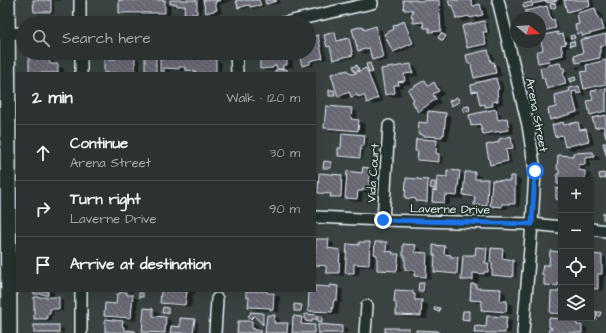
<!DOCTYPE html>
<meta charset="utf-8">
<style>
body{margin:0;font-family:"Architects Daughter",sans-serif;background:#383e3e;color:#f1f3f6}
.controls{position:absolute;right:12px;bottom:12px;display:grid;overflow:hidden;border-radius:0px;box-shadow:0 4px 16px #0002}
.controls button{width:36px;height:36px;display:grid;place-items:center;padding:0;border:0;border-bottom:1px solid #484d4d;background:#2c3232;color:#f1f3f6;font:20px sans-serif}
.compass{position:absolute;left:510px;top:12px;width:36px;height:36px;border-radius:50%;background:#2c3232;box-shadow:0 4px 16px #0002;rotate:108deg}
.stop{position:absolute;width:12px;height:12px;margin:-9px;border:3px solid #1a73e8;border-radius:50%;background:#fff}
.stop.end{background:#1a73e8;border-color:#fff;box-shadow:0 1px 4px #0008}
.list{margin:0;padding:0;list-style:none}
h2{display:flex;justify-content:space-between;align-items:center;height:52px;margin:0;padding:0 16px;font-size:17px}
h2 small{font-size:13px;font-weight:400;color:#a6aaac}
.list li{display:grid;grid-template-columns:26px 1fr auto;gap:12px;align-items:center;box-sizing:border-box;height:56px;padding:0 16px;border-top:1px solid #484d4d}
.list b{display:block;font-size:15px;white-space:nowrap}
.list p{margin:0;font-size:13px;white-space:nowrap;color:#a6aaac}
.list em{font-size:13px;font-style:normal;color:#a6aaac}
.icon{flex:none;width:22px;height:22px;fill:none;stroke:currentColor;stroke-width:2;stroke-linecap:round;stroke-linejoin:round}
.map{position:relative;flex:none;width:606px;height:333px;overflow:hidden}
.search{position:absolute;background:#2c3232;box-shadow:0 4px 16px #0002;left:16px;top:16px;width:300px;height:44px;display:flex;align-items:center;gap:10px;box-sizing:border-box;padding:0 14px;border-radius:22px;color:#a6aaac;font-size:15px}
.panel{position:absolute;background:#2c3232;box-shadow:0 4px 16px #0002;left:16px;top:72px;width:300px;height:220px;border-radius:0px}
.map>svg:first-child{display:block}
.shadow{fill:#0007;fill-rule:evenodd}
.building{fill:url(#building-back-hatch);stroke:#e8f1f8}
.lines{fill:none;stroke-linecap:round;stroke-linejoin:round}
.street-casing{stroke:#e8f1f8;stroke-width:14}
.secondary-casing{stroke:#e8f1f8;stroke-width:18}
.street{stroke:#26332d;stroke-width:11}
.secondary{stroke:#26332d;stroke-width:15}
.route{stroke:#1a73e8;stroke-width:5}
.labels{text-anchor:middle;stroke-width:4;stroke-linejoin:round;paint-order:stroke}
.street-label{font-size:12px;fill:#e8f1f8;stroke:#26332d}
</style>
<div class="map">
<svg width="606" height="333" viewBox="0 0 606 333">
<defs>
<pattern id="building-back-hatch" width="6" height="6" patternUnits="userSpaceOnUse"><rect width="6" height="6" fill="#686773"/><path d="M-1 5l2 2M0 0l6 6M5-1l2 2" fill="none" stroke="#7e7d88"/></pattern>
</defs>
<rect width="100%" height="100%" fill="#3a4342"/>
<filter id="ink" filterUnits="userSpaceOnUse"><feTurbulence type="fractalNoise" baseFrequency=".025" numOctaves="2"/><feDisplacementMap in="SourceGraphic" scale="8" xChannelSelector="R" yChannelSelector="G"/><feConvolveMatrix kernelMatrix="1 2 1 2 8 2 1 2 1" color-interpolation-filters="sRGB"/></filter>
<g filter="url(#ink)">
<g class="shadow">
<path d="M34,0H62V1H54V14H38L35,12Z"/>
<path d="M120,0H161L171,5L170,16L126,15L120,12Z"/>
<path d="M171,0H202V17H191L185,13V9L176,7L171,4Z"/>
<path d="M204,0H233L220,5L222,13L212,15L207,12Z"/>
<path d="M237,0H262L264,6L254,9L251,7L243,9L239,7Z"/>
<path d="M267,0H280V3L271,5L267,3Z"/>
<path d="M404,0H418L422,2H430V0H444L446,34L441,35L447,38L445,41L439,38L441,35H436L425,28L424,25H420L414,22L413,13H411L405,10Z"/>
<path d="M449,0H474L477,6L480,5L486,8L488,18L476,21L473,19L463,22L457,18L455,7L451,5Z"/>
<path d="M532,0H562V4L557,5V8H552L551,4L537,7L538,9L547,7L551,9L554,20L557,22L559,30L540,34V18H528L531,11L525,7L533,3Z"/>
<path d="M568,0H593L595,9L601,12L604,22L606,23V49L605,50L606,133L605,129L601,130L596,127L597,118L591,114L595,100L592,91L590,92L585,88L588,71L587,65L583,66L577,62L584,54L589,39L578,34L576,25L581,24L578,13L573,14L568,11Z"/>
<path d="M404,22L407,24L416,45L398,54L394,52L396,30Z"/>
<path d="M484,22L488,24L490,33L487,34L489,46L472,50L468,48Z"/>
<path d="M363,27L368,30L376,27L382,31L388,60L379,62L373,59L371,52L364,54L359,50Z"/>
<path d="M557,33L569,38L570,43L573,42L576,45H571V47L566,48L568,58L555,61L556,65L560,64L564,66L565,70L568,71V73H566L569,86L551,91L548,89L545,79L543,78L547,67L539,63L545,51Z"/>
<path d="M334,34L338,36L339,41L349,39L352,41L356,57L338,61L334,59L331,49L327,46Z"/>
<path d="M318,36L322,39L327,59L313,63L314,66L306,67L302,65L300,56L292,57L293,67H288V71L282,67V70L287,73L288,72V73H276V71H267L261,68L270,58V53H309V39Z"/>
<path d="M488,51L493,55L495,64L499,66L502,76L494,78L502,82L504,92L502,93L503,104L498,105V109L494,110L501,114L503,120H506L512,123L514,133L489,136L483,133L482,128L478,129L472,125L494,111L481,104L479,95L473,92L472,86L482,82L475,78L472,66L469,64Z"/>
<path d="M48,55L54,58L55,65L64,69V73H30Z"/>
<path d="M135,57L140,61V73H105L117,60Z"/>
<path d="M155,57L159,60H164L165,58L216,60L222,63L221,73H192L185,70V71H170V73H146Z"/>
<path d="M370,64L371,65L374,72L372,73L383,101L374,105L368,102L367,99L365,100L362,98L358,100L352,96L345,99L339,96L348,71L354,74L357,73L355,71L356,66L360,72L366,69L370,71ZM368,92L369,94L360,97H355Z"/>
<path d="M411,65L417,68L418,76L409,77L410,84L404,85V87L399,88L401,96L391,97L385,94L382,69Z"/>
<path d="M578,66L580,67V69H576V67Z"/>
<path d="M425,81L431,85L434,84L439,87L444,94L438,98L441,103L424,114L418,111L416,100Z"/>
<path d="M579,87L584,90L586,96L577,95L581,110L554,118V120L581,112L582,115L557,123L551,120L549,110L557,108L571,92Z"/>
<path d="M457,99L460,103L454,106L452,105Z"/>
<path d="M352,109L357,112V121L365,124L364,133L331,131L325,128Z"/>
<path d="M445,114L451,117L449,137H448V140L429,139L419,133L428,124Z"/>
<path d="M563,123L567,126L578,123L583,126L584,130L591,133L594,144L572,150L566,146L564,139L562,140L556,136Z"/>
<path d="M364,136L368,138L367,148L364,147L363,159L342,158L339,156Z"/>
<path d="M510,138L514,140L516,149L509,151L512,163L495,167L491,165L487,145L500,142Z"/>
<path d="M436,141L440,143L439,155L443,157L442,164L422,162L418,160V152L416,150Z"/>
<path d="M593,153L599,156L600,160H590V167H585V171L591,175L590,180H561V185L558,183L560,175L573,157Z"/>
<path d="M369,169L375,172L374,176L376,178L375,192L363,193L362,202L351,201L344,197V199L335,198L331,195L322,194L319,192L320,174L342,176L347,179L363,174Z"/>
<path d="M315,172L318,174L316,198H315Z"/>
<path d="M459,172L465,175L475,173L481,177L480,180H488L493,183L511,182V177H515L521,180L520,207L508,206V209H497L492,206V209L481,208L475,205L476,199L469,198L463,194V199L450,198V205H439L433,202L437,189L431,187L430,203H421L406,198L427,181L437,185Z"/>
<path d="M328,240L334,244V250L339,251L347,255L360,246L370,243L376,247L386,243L390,246V252L402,257L401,272L381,271L378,269V256L375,254L374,267H360L359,276L352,275L344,271V276L333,275L327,272V268H322L316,264Z"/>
<path d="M415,246L421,249V254H427L432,257L431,279H421L415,276L416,273H411L406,269V257L404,255Z"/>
<path d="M444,247L448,249V255L461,260L460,275L439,274L435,272L436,256L434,255Z"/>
<path d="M487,249L492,252L503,250L506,252V259L517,263L516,278L489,275V277L479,276L478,283L468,282L462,279L476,256ZM490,263L493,264V267L490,265Z"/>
<path d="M561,253V315H554L551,312L560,293V288L550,287L545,284V276L543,275Z"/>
<path d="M591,255L602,256L606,258V276H604L603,291L591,290Z"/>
<path d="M424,284L425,285V292L421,291H419Z"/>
<path d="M476,285L482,289L501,290L506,294V302L512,305V314L488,313L482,309L483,303H477L471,299Z"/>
<path d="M315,287L331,288L337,287L343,290L342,303H340L338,315L315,313L309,310L310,291H315Z"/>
<path d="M35,291H54V298H59L63,300V311H53V316H51V321H39L35,319L44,298L35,293Z"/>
<path d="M109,291H133V293L125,292L138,299L136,321L119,319L128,325V330L136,333H108L106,331L115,321L105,316L117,305L121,295V292Z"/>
<path d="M162,291H195V294H193L191,307L167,305L161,302Z"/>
<path d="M247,291H273L272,294L280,297L279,313L273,311L255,310L249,307L250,298L247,296Z"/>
<path d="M413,292L419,295V297L421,298V301L428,305L427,319L402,317L397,314Z"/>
<path d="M302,306L303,307V312L295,310Z"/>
<path d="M145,309L153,310L159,313V317L166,318L171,321V327L181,328L194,320L198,322L197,333H147L144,331Z"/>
<path d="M469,312L470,313V320L463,319Z"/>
<path d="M591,312L600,313L602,314V317L598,316L597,320L590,319L588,318H591Z"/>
<path d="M252,313L265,315L264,324L256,316L253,319H252L249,316Z"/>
<path d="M306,315L323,318V322L313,319V322L307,321V326H314L319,329L342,327L347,330V333H266L274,316L280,320V324H288L294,327L302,318L306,320Z"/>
<path d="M506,318L512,321L511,333H475Z"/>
<path d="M550,319L577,320L583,324V326L588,329L587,333H549L556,330L550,327Z"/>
<path d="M252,322L258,326L257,331L263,333H238Z"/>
<path d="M59,326L64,329V333H35Z"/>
<path d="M386,329H409L415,333H386Z"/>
</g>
<g class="building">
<path d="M33,0H51V12H34Z"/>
<rect x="119" y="0" width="46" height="13"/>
<path d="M170,0H197V14H184L185,6H177V4H170Z"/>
<path d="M203,0H221L215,2L217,10L206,13Z"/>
<path d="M236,0H259L261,5L250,7L249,5L238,8Z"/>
<path d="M265,0H276L277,1L266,4Z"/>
<path d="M403,0H417V1L439,0L441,31L429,32V28H424L423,22L413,23V18L411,17L413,10H404Z"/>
<path d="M448,0H471L473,6L480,4L483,15L470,18L469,16L456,19L453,5L450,6Z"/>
<path d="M531,0H557V1L547,3V1L532,4L533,6L524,8L523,4L532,2Z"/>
<path d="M564,0H589L590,6L567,12Z"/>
<path d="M555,3L556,7L551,9L550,4Z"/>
<path d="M547,6L551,20L554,19L556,28L540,32V18H527L525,11Z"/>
<path d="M595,8L599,20L601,19L604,30L582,36V33L577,34L575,25L579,24L577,13Z"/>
<path d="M404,21L413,43L393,52L384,34L394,29L393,26Z"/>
<path d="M484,21L487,32H483L486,44L467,48L462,26Z"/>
<path d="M363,26L364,30L376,26L383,57L372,60L369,48L358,51L352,29Z"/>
<path d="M335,32L337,41L349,38L353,55L333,60L330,46L327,47L324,35Z"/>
<path d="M558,32V35L563,34L566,44L561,45L563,55L549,58L550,61L538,63L536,52L543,50L540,36Z"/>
<path d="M441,33L446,36L443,41L438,38Z"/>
<path d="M606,34V45L600,47V58L576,63L574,55L583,53L580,40Z"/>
<path d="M318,35L323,58L310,61V64L302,66L299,53H309V37Z"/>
<path d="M574,35L575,38L571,39L570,36Z"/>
<path d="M574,41L575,45L570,46L569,42Z"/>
<path d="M488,50L491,62H494L496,73L474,78L471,64H468L466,55Z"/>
<path d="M269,53H295L287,54V65H283V69H277L276,65L273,67V68L260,69V57H269Z"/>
<path d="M32,54H49L50,64H58V73H29V55H32Z"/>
<path d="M116,56H135V73H104V59H116Z"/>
<rect x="145" y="56" width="11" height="17"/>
<path d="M164,57L216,59V73H195V71L185,70V67H179V69L164,68V73H160V59H164Z"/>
<path d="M606,60V84L584,89L581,76H582L581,72L587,71L586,65Z"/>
<path d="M370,63L373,72L369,73L366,64Z"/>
<path d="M560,63L562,68H564L565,71L563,72L566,84L547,89L544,78H542L540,68L547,66V65Z"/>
<path d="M411,64L413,73L404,74L405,81L398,82L399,85H394L395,93L385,95L381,69Z"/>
<path d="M357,65L359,70L354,72L352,67Z"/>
<path d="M366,68L378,98L367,103L364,95L358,97L357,95L351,97L349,92L338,97L331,74L348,70L350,73L353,74Z"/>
<path d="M287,69V73H275V70Z"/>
<path d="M575,77L576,80L570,82L569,79Z"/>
<path d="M496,78L499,89L497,90L498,101L492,102L493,106L485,107V104L480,105L477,91L472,92L471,85L475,84V83Z"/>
<path d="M425,80L428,86L434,82L439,91L433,94L436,99L418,112L412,101L414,100L408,90Z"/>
<path d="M579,86L581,93L577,94L576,91L572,92L577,112L550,120L548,109L556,107L555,95L570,91L569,88Z"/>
<path d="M606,88V111L590,115L587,101L593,100L591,91Z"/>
<path d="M329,90H334L335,96H329Z"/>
<path d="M457,97L460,102L451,106L449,101Z"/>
<path d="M326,106L352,108L351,119L359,120L358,131L324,128Z"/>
<path d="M469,106L470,111L464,112L463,107Z"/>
<path d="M496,109L498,120L507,118L509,130L483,134L480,124L471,126L469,115Z"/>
<path d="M428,111L446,113L444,135L443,134L442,137L422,136V134H418L419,122L427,123Z"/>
<path d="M606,115V137L603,126L595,128L592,118Z"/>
<path d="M563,122L564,125L578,122L580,130L586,129L589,141L565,147L562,135L555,137L552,125Z"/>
<path d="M342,133L365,135L364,146H361L360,158L338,156V148H341Z"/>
<path d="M511,136L513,148L506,149L508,161L490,165L486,145L499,142V139Z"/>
<path d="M416,139L437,140L436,153L439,154V162L417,160L418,151H415Z"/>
<path d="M603,143H606V155Z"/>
<path d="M593,152L595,157L585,158V165L579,164V170L585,171V180H561V184H557V174H559V170L557,169L558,155L573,156V153Z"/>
<path d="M324,161L331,162V168H323Z"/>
<path d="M363,167L369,168V173H370L369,189H363V191H358L357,199L345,198L347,171L362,173Z"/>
<path d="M447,170L460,171L457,196L445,195L444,203L432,202L433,190L436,191L437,176L447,177Z"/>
<path d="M465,172H475V179H488L487,206L474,205L475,197L463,195Z"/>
<path d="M319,173L342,175L341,197H330L331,194L318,193Z"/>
<path d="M604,173L605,178L600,179L599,174Z"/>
<path d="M510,176H515V204H502V207L490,206L492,180L510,181Z"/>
<path d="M406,178L428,180L427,202L416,201V199L405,198Z"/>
<path d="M431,182H435V189L430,188Z"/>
<path d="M556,188L561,189V200L556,199Z"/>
<rect x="603" y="213" width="3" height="6"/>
<path d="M316,239H329L328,248L340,250L339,273H326V266L315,265Z"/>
<path d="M359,242H370L369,265L354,264V273H345L347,244L359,245Z"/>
<path d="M375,242H387L386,251L393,252V254H399L397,271L377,270V255L374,254Z"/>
<path d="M403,244L416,245L415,252L427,253L426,277L414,276L415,270H405V256H403Z"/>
<path d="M433,245L445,246L444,254L451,255V257H458L457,274L434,272L435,255H433Z"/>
<path d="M476,247L487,248L486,261H485V263H489L488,272H484V274L473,273V280H461L463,255H475Z"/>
<path d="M491,248L503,249L502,258L513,260V277L492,275V262H490Z"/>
<path d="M550,251L561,252V284L558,283V286L544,285V275H542V270L543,265H549Z"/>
<path d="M591,254L602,255V274H598V289H591Z"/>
<path d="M419,283H424L423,291H418Z"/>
<path d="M471,284H476V288L501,289L500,301H507L506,312L481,310L482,301L470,300Z"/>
<path d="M330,285L338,286L337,300H334L332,312L308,311L309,291H315V286L330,287Z"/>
<path d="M559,289H561V314L550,313L551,292H559Z"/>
<path d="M395,290L413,291V294H415V300H422L421,316L396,315V303L394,302Z"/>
<path d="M34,291H48V295H44V294H34Z"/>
<path d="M161,291H189L187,292L185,305L160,303Z"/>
<path d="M246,291H267V293H274L273,310H270V308L248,307L249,297H246Z"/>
<path d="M120,292H127V295H133L131,318L104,316L105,303L116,304L117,294H120Z"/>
<rect x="139" y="293" width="4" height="4"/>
<path d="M34,297H59V309H50V314H47V319H34Z"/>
<path d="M294,304L302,305L301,311H294Z"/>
<path d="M163,307L168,308V313H162Z"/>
<path d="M435,307L440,308L439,312L434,310Z"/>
<path d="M144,308L153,309V316L166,317L165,333L142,332Z"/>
<path d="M463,311H469V320L462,319Z"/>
<path d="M591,311L597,312L596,320L588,319V318H591Z"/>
<path d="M250,312L263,313V325L254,316L251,319L248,316L251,313Z"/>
<path d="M597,312H601L600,316H597Z"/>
<path d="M305,314L317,315V319H312V322L305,321Z"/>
<path d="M267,315H275L274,323H288L287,333H265Z"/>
<path d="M293,316L302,317L301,324L315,325L314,333H292Z"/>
<path d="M317,316H322V322L317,321Z"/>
<path d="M487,316L507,317L505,333H474L475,326L486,327Z"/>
<path d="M180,318L195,319L193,333H170L171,326L180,327Z"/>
<path d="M549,318L577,320V325H582V333H548L549,329H552V328L549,327Z"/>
<path d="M105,319L123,321L122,326L124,327V330L135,331V333L105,332Z"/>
<path d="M238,321H252V328L255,329V330H261V333H237Z"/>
<path d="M318,324L342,326V333H318Z"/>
<rect x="34" y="325" width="25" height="8"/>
<rect x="385" y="328" width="24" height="5"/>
<path d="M416,330L438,331V333H416Z"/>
</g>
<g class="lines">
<g class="street-casing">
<g id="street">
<path d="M80,0V23"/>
<path d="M498,0L528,125L535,171L532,224L523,333"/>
<path d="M283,23L372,3"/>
<path d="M0,34L23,33"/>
<path d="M81,53V73"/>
<path d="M236,53L237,73"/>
<path d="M315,217L383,220L532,224L561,227"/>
<path d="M383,220L389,126"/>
<path d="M591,229L606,231"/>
<path d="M81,291V333"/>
<path d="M215,333L217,299"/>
<path d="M365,333L367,306"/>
</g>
</g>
<g class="secondary-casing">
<path id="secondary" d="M7,0L9,333"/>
</g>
<use href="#street" class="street"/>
<use href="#secondary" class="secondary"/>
</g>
</g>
<g class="lines" filter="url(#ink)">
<path class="route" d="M383,220L532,224L535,171"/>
</g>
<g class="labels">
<g class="street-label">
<text transform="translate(537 115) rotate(79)" y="4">Arena Street</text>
<text transform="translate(373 173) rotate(-86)" y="4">Vida Court</text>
<text transform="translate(450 209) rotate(1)" y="4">Laverne Drive</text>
</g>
</g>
</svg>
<div class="controls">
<button>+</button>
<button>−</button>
<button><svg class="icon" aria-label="locate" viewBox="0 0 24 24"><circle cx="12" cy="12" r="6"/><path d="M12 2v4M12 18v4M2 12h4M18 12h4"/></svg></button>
<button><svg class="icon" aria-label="layers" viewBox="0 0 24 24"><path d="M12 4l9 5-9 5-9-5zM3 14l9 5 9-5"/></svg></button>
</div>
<svg class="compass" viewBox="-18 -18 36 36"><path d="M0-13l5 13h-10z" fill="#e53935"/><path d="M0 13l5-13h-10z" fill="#a6aaac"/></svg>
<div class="stop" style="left:535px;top:171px"></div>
<div class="stop end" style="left:383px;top:220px"></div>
<div class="search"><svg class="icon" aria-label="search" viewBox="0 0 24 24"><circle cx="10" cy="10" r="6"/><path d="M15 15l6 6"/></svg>Search here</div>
<section class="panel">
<h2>2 min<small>Walk · 120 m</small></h2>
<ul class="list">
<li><svg class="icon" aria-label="ahead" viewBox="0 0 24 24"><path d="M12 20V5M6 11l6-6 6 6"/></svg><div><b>Continue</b><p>Arena Street</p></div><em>30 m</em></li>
<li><svg class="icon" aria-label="right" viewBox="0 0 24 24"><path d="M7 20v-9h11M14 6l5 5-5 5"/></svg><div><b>Turn right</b><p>Laverne Drive</p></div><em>90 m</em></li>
<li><svg class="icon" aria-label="arrive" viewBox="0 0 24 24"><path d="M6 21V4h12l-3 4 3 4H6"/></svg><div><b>Arrive at destination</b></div></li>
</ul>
</section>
</div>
